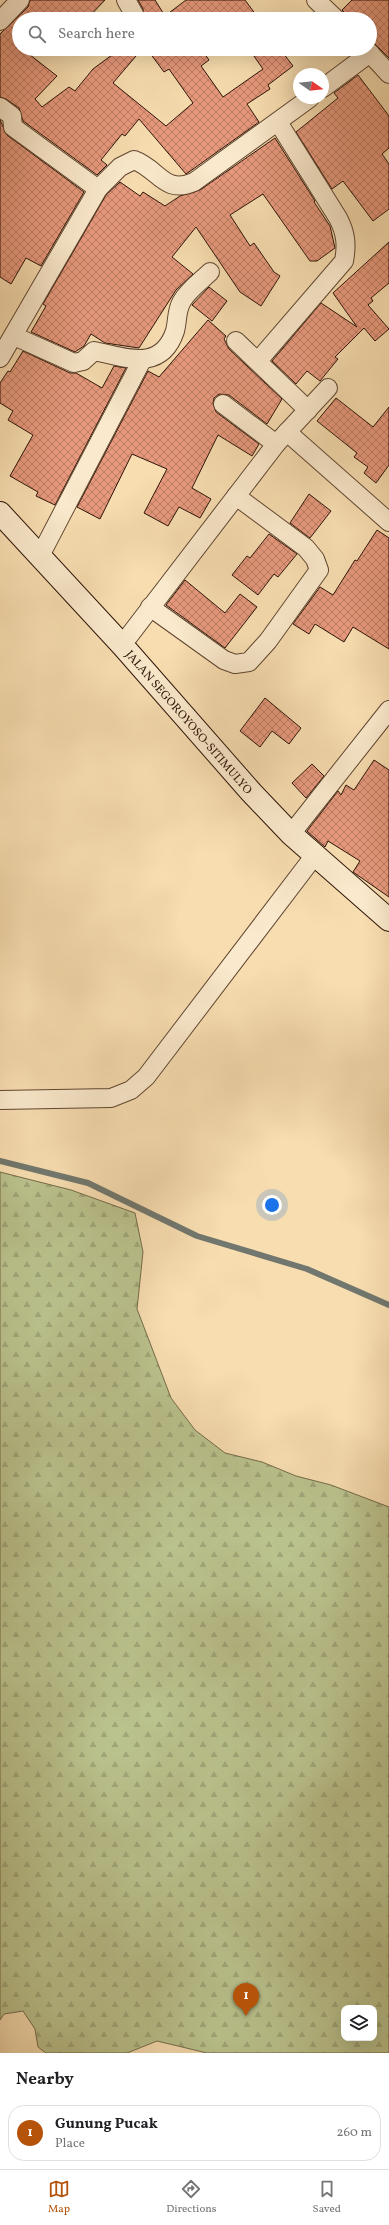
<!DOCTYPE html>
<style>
body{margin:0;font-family:Vollkorn,serif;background:#f2f2f2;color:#202124}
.controls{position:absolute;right:12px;bottom:12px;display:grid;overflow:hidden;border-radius:8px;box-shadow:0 4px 16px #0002}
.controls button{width:36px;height:36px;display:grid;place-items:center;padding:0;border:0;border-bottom:1px solid #e0e0e0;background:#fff;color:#202124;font:20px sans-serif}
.compass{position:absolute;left:293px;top:68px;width:36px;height:36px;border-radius:50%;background:#fff;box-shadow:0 4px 16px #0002;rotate:104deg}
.you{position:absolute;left:272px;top:1205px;width:14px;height:14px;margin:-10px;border:3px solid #fff;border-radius:50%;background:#1a73e8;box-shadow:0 0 0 6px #1a73e833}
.badge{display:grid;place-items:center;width:26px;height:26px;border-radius:50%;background:#b45309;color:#fff;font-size:13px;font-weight:700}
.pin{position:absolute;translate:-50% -33px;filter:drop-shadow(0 1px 2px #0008)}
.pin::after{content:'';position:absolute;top:21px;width:14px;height:12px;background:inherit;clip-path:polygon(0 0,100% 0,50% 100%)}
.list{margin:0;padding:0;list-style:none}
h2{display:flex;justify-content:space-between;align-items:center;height:52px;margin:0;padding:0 16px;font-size:17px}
h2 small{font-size:13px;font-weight:400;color:#757577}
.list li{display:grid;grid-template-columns:26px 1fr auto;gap:12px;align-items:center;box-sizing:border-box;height:56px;margin:0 8px 8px;padding:0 8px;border:1px solid #e0e0e0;border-radius:16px}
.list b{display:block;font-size:15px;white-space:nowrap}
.list p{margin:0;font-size:13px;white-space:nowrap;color:#757577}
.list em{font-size:13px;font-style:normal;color:#757577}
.icon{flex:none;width:22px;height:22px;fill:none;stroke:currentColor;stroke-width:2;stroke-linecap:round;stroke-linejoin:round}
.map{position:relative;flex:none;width:389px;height:2053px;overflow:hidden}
.search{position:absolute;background:#fff;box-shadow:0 4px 16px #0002;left:12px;right:12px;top:12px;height:44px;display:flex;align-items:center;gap:10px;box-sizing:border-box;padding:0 14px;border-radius:22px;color:#757577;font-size:15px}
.sheet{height:116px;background:#fff}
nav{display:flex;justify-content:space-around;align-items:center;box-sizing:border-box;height:56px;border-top:1px solid #e0e0e0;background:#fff;font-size:11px;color:#757577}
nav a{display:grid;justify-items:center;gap:2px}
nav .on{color:#b45309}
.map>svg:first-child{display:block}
.forest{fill:url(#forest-firs);stroke:#746a4a;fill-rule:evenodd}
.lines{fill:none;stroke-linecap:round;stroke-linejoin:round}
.stream{stroke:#71776e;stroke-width:6}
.building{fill:url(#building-cross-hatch);stroke:#2d1307}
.minor-casing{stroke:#604631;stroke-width:20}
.secondary-casing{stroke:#2d1307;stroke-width:24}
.minor{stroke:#fae9cc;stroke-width:18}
.secondary{stroke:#fae9cc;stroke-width:22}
.labels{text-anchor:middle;stroke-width:3;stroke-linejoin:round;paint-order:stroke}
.street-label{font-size:12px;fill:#2d1307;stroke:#fae9cc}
</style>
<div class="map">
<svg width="389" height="2053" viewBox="0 0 389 2053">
<defs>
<pattern id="forest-firs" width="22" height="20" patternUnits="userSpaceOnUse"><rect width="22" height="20" fill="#bac28d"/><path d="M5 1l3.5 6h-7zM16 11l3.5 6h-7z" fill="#a0a678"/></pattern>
<pattern id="building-cross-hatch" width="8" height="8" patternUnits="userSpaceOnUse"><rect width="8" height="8" fill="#e7997d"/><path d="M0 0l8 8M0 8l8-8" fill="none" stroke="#bc7c64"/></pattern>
</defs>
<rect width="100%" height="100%" fill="#f7ddb0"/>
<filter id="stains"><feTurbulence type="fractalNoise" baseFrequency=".005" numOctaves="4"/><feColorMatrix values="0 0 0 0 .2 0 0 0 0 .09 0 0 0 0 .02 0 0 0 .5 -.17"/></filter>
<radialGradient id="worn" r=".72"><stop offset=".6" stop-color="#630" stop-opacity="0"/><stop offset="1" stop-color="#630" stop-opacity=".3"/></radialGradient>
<path class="forest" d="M0,1172L71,1190L135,1213L143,1252L137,1309L171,1398L195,1430L225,1453L262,1462L296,1476L331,1485L389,1507V2053H207L157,2041L127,2053H46L38,2047L35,2029L23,2011L4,2014L0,2020ZM344,2008H374V2038H344Z"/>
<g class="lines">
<path class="stream" d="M0,1161L88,1183L197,1236L307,1269L389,1305"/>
</g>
<g class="building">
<path d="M30,0H105L87,19H19V49H26L25,51L57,76L35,99L42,107L69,87L75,91L93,69L120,49H142L113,83L166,126L193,103L169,69L164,72L147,49H201L209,60L201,66L223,97L263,69L249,49H280L293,66L268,85L270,89L247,104L259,122L189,172L186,174L139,119L125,136L122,134L101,160L107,165L97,175L23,121L19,108L6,99L0,97V34L28,7Z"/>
<path d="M138,0H155L165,16L186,0H245L259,19H143V9Z"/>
<path d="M352,0H389V58L370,39V19H351L342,10Z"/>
<path d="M358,75L389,116V148L382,154L389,164V209L373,221L343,181L332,189L296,132L338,98L334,93Z"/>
<path d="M0,120L7,135L84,192L41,266L26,258L11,284L0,277Z"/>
<path d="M275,138L315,201L314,202L330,226L335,248L317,261H310L263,194L230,215L250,246L254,243L274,272L280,276L261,306L240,292L196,227L172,257L193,274L176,290L139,348L105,343L91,334L84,346L75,352L31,332L46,306L43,304L106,195L120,182L140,196L143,192L165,206L180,196L200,190Z"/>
<path d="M389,242V283L371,298L373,301L368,305L389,329L375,341L364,328L335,357L338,359L320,381L307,371L296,384L272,361L321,303L357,327L333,293Z"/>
<path d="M209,287L227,301L212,321L192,305Z"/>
<path d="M208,320L226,336L224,339L229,349L282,399L267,424L229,395L219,394L214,398L213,403L216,412L259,444L252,456L218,435L192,488L211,499L200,518L179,507L168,526L144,513L167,469L132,454L100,519L77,507L148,371L159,377Z"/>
<path d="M23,351L70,373H76L102,388L114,366L126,368L55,505L36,496L38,492L10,476L33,435L8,420L13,411L0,403V383L8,371L10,372Z"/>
<path d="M336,398L373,427L389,407V465L376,483L364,473L368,467L354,457L357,453L317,421Z"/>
<path d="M309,494L331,511L310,538L290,523Z"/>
<path d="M377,530L389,538V649L353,627L344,642L315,624L309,634L293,624L320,587L333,595L355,560L357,561Z"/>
<path d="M269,534L297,554L278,577L274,574L258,595L232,575L247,556L250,558Z"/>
<path d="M185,580L225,613L240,594L257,607L225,648L166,605Z"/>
<path d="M265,698L301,728L289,744L272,731L260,747L240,731Z"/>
<path d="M374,760L389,770V897L353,872L360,861L328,841L325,847L307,831L338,791L341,795L346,785L354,790Z"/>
<path d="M312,764L324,776L306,798L292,783Z"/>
</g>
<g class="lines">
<g class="minor-casing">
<g id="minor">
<path d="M126,0L134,14"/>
<path d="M316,0L336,19"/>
<path d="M0,21L20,0"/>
<path d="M366,49L389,74"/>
<path d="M323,88L370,53"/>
<path d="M0,107L12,116L13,127L98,189"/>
<path d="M14,336L74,363L83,361L94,351C125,357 161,373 175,331C178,320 176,311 182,301C188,290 201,281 210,272"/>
<path d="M236,341L308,410"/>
<path d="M0,358L98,189L120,167L134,160C159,169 164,195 194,182L310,98"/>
<path d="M258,361L344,261C347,245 346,233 338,218L278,122"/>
<path d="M223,404L276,444"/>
<path d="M287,432L389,522"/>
<path d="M40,556L142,360"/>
<path d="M150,607L224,660L235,664L249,662L268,641L319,570L315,559L306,548L236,496"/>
<path d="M122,645L276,444L328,388"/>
<path d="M291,834L389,710"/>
<path d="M0,1100L111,1098L131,1090L146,1077L315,855"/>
</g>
</g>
<g class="secondary-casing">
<path id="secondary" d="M0,513L122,645L251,792L291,834L389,920"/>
</g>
<use href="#minor" class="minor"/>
<use href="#secondary" class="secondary"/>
</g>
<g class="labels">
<g class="street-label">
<text transform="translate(189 722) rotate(49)" y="4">JALAN SEGOROYOSO-SITIMULYO</text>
</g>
</g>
<rect width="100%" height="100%" filter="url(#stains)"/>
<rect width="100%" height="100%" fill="url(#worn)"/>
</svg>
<div class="controls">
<button><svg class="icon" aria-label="layers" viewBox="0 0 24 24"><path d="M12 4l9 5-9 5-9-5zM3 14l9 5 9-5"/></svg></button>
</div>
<svg class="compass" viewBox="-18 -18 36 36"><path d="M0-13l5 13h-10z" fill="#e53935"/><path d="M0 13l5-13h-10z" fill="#757577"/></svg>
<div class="you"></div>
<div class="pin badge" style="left:246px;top:2016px">1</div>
<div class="search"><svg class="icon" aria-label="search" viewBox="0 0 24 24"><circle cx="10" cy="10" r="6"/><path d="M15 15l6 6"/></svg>Search here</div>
</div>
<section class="sheet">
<h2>Nearby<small></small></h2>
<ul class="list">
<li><span class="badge">1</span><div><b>Gunung Pucak</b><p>Place</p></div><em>260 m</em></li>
</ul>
</section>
<nav>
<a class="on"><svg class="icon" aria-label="map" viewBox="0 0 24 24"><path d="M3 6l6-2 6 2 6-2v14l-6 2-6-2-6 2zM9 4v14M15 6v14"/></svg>Map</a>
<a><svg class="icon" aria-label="directions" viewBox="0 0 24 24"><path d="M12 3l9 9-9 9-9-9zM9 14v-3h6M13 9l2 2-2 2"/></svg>Directions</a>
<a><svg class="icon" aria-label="saved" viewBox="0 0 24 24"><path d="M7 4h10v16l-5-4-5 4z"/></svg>Saved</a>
</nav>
